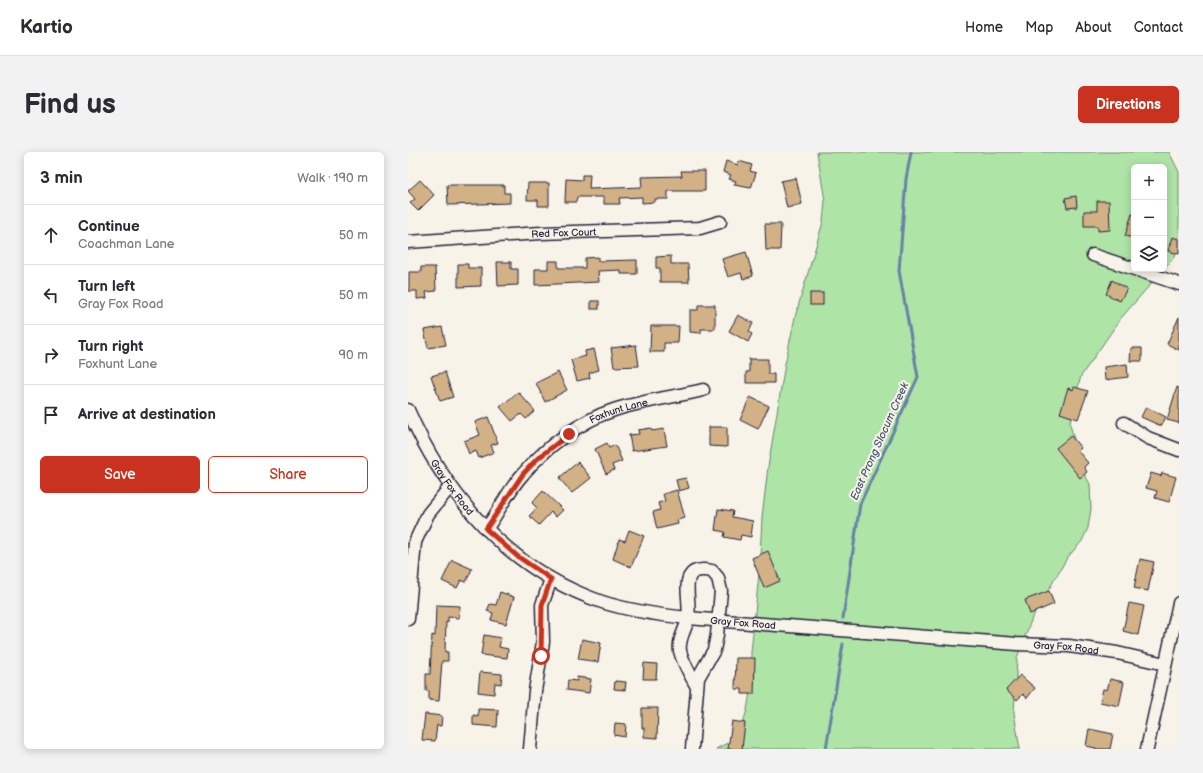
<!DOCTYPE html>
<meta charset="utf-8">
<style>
body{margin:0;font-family:"Balsamiq Sans",sans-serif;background:#f2f2f3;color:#2b2b33}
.controls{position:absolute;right:12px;top:12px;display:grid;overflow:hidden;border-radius:6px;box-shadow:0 2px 10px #0003}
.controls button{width:36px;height:36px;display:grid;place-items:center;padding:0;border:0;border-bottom:1px solid #e1e1e2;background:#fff;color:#2b2b33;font:20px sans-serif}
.stop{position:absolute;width:12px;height:12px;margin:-9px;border:3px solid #c8321e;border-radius:50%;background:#fff}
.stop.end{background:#c8321e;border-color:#fff;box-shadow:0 1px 4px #0008}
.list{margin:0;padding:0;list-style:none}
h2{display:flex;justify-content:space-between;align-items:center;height:52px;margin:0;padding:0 16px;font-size:17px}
h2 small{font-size:13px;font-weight:400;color:#7c7c81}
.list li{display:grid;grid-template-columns:26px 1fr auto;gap:12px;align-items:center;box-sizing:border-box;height:60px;padding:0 16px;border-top:1px solid #e1e1e2}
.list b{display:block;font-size:15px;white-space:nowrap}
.list p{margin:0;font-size:13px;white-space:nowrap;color:#7c7c81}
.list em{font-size:13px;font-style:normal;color:#7c7c81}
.actions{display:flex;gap:8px;padding:12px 16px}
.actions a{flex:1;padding:9px 0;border:1px solid #c8321e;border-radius:6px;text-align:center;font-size:14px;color:#c8321e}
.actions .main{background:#c8321e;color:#fff}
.icon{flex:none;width:22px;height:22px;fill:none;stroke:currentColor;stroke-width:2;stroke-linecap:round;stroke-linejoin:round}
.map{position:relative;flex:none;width:771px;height:597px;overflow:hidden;border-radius:6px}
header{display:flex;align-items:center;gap:24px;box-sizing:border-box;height:56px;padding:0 20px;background:#fff;border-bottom:1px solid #e1e1e2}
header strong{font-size:19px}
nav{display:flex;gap:22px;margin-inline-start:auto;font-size:14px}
.intro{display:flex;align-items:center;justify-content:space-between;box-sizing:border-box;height:96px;padding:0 24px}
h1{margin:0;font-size:28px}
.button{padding:10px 18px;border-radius:6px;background:#c8321e;color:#fff;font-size:14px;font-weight:700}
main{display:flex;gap:24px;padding:0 24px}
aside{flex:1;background:#fff;border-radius:6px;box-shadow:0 2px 10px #0003}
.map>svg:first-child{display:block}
.green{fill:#afe4a7;stroke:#688371}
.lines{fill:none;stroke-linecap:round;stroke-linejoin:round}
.stream{stroke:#6681a6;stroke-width:3}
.building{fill:#d3b186;stroke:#22223b}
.street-casing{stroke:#22223b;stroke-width:15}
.street{stroke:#f7f3e8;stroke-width:12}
.route{stroke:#c8321e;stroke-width:5}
.labels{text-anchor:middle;stroke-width:4;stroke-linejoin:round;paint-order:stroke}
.street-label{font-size:10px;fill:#22223b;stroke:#f7f3e8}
.water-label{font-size:11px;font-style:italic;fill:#445170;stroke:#f7f3e8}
</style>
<header>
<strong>Kartio</strong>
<nav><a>Home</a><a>Map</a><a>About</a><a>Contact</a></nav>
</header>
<div class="intro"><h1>Find us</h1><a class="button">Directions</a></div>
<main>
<aside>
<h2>3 min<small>Walk · 190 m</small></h2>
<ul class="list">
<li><svg class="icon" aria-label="ahead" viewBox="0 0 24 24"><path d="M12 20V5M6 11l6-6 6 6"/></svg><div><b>Continue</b><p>Coachman Lane</p></div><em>50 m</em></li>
<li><svg class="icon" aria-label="left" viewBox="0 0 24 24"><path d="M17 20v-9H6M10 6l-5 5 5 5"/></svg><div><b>Turn left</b><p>Gray Fox Road</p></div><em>50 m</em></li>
<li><svg class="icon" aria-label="right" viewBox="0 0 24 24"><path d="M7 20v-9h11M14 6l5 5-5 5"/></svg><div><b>Turn right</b><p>Foxhunt Lane</p></div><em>90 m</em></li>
<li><svg class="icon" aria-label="arrive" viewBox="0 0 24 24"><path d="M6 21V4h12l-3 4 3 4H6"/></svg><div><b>Arrive at destination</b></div></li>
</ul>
<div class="actions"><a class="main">Save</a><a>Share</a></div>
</aside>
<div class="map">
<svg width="771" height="597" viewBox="0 0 771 597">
<rect width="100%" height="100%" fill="#f7f3e8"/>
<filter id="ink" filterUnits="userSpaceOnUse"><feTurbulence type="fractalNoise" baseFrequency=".025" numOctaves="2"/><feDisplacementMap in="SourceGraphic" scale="8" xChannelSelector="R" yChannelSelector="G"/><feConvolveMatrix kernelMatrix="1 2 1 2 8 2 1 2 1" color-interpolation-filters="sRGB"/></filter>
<g filter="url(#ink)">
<path class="green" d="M409,0H761L771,20V99L756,117V15H726V117H756L713,166L673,224L664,257L662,272L674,318L682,332L683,357L680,376L674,389L659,406L624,466L609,506L606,561L612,597H308L325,588L334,574L339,558L343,534V500L351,422L354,366L360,315L377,212L387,165L415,70L417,49Z"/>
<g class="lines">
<g class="stream">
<path d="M435,466L452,352L510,225L491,119L498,27L503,0"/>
<path d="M418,597L435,492"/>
</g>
</g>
<g class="building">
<path d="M318,9L330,13L331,9L344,13L342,19L348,21L343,36L326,33L328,29L321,27L323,23L315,20Z"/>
<path d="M273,19H297V39H260V47H247V50L234,51V45L211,46L212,52H196V45H169L168,50H157L158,27L174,28V23H182L181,37L234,35L233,25L274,24Z"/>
<path d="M388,26L394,52L379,56L373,29Z"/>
<path d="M12,28L26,43L10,59L2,51L7,47L0,39Z"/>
<path d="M120,31H141V54H130V48H119Z"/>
<path d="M39,33H96V41H102V51L40,53Z"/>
<path d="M668,44L669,55L659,56L657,46Z"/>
<path d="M689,49H701L702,78L690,79V74H676V59H689Z"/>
<path d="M724,62H726V86L717,84Z"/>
<path d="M357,72H373L372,98H358Z"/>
<path d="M764,85L771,87V102L760,99Z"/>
<path d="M338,100L345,124L335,127L333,121L320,125L314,107Z"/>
<path d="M263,104V112H280L281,130H252V116H248V105Z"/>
<path d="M190,105V109L229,108V122H213V118L190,119L191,130L127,133V117H140V109H150V116H177V106Z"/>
<path d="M89,110H103V117H110V133L90,134Z"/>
<path d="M50,112H60V116H73V134L50,135Z"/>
<path d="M13,115H27L28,139L18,140L19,146L9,147V139H1V120H13Z"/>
<path d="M704,128L719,137L712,149L698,142Z"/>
<rect x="402" y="141" width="13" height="12"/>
<rect x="183" y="149" width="8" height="8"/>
<path d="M290,153H307V177H293V181L282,180V158H290Z"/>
<path d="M330,163L345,171L341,180L344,182L340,190L321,179Z"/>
<path d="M771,165V198L759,192Z"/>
<path d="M243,174H271L270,191H256V200H242Z"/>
<path d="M34,175L38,193L20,196L16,178Z"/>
<path d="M228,193L231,214L206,215L203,196Z"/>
<path d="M723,196H734V209H722Z"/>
<path d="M186,197L191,218L181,221L182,226L169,229L163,208L178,204L177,199Z"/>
<path d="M341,207H360V222H366V231H338V220H341Z"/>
<path d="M719,212L720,225L697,228L696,215Z"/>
<path d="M37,220L45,245L32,249L23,224Z"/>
<path d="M150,220L159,238L137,250L128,231Z"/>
<path d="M666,235L680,239L670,267L652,261L660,236L665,238Z"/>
<path d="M769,235L771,236V271L759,268Z"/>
<path d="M110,240L127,259L118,267L113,262L104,269L92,255Z"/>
<path d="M342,245L361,254L350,277L332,268Z"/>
<path d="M738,255L758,265L753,274L733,265Z"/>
<path d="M80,265L90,291L83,293L86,300L71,306L68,299L61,302L56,289L72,283L67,270Z"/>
<path d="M301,275H319V295L301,294Z"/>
<path d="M243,276L244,279L256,277L259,294L224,299L221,283L231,282L230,278Z"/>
<path d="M663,284L673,296L670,299L680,311L676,315L679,320L672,326L648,296Z"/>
<path d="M199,291L201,296L207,293L214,309L204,313L206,318L198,322L187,297Z"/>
<path d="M170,310L183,326L164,341L151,326Z"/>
<path d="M743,321L753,324L754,321L768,325L761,350L747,346L749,339L738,336Z"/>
<path d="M278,326L281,336L271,339L268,328Z"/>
<path d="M269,338L277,366L269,368L270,372L249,377L245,360L252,358L250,351L257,349L255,342Z"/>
<path d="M135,339L155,358L148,365L143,360L131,373L121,364L129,356L124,351Z"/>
<path d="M310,357L325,359L324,365L345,369L343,385L333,383L332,388L316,385L317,380L307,378Z"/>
<path d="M221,378L236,384L223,415L205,407L211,387L217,389Z"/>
<path d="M360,399L372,429L356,436L344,406Z"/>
<path d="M732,407L746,410L740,439L726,436Z"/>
<path d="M44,408L64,417L58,430L53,428L49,436L34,429Z"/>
<path d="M641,439L646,452L622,462L617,448Z"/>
<path d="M92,440L106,445L98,472L83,468L85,461L79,459L82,452L88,453Z"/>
<path d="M721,451L736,454L730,483L715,479Z"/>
<path d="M28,453L52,454L51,466L40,465V470H38L37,500H40V509H34L31,549L21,548V539H18V522H22L24,483L27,484Z"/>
<path d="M76,483L93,486L91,495L100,497L99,506L73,503Z"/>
<path d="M174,487L193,491L190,510L170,507Z"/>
<path d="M328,506H347L346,542H334V537H327Z"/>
<path d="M236,511L249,512L248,527H235Z"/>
<path d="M72,520L94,522L93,532L87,531L86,542L70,540Z"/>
<path d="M612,523L627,536L619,546L615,542L609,548L598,538Z"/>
<path d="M169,525L183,527L181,541L159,538L160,528L169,529Z"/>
<path d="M702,527L716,530L711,554L692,550L695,537L699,538Z"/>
<path d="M207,529L218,530L217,538L206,537Z"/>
<path d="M234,556H250L249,586L236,585V576H234Z"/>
<path d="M70,557L90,558L89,575L65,573V563L70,564Z"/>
<path d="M17,562L34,564L33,574L29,573L27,589L14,588Z"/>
<path d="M324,569L337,571L334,597H320Z"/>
<path d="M207,571L218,572L217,585L206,583Z"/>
<path d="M681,577L705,582L702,597H687L688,596L678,594Z"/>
</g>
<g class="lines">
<g class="street-casing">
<g id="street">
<path id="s1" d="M0,90L133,81L292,76L312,70"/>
<path d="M685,103L771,132"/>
<path id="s2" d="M0,258C38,345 102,419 194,450C222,459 251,463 280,466L609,492L661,494L709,501L757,512"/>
<path d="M716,271L740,286L771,298"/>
<path id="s3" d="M78,377C91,360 100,338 115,322C138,295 172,269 206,258C234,249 266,245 295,238"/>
<path d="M0,467L7,390L20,362L42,335"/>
<path d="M122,597L127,539L135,490L134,453L143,427"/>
<path d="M284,597L290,526L306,498L309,483L313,439L310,426L304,419C267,412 284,445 280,466C278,478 270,486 272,499C275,511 283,524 289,535"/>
<path d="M739,597L771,451"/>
</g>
</g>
<use href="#street" class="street"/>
</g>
</g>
<g class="lines" filter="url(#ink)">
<path class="route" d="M133,504L134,453L143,427L109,404L78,377L115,322L129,307L161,282"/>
</g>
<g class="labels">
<g class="street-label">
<text dy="4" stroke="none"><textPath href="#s1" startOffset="156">Red Fox Court</textPath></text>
<text dy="4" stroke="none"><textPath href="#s3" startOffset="183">Foxhunt Lane</textPath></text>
<text dy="4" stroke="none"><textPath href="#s2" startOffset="89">Gray Fox Road</textPath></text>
<text dy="4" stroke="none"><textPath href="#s2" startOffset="424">Gray Fox Road</textPath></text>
<text dy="4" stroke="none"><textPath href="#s2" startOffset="748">Gray Fox Road</textPath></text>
</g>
<g class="water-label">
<text transform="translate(471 289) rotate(-66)" y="4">East Prong Slocum Creek</text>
</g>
</g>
</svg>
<div class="controls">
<button>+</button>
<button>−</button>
<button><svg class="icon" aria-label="layers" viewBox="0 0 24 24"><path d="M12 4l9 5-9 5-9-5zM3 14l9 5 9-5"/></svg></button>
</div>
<div class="stop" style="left:133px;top:504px"></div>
<div class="stop end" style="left:161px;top:282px"></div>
</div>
</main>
